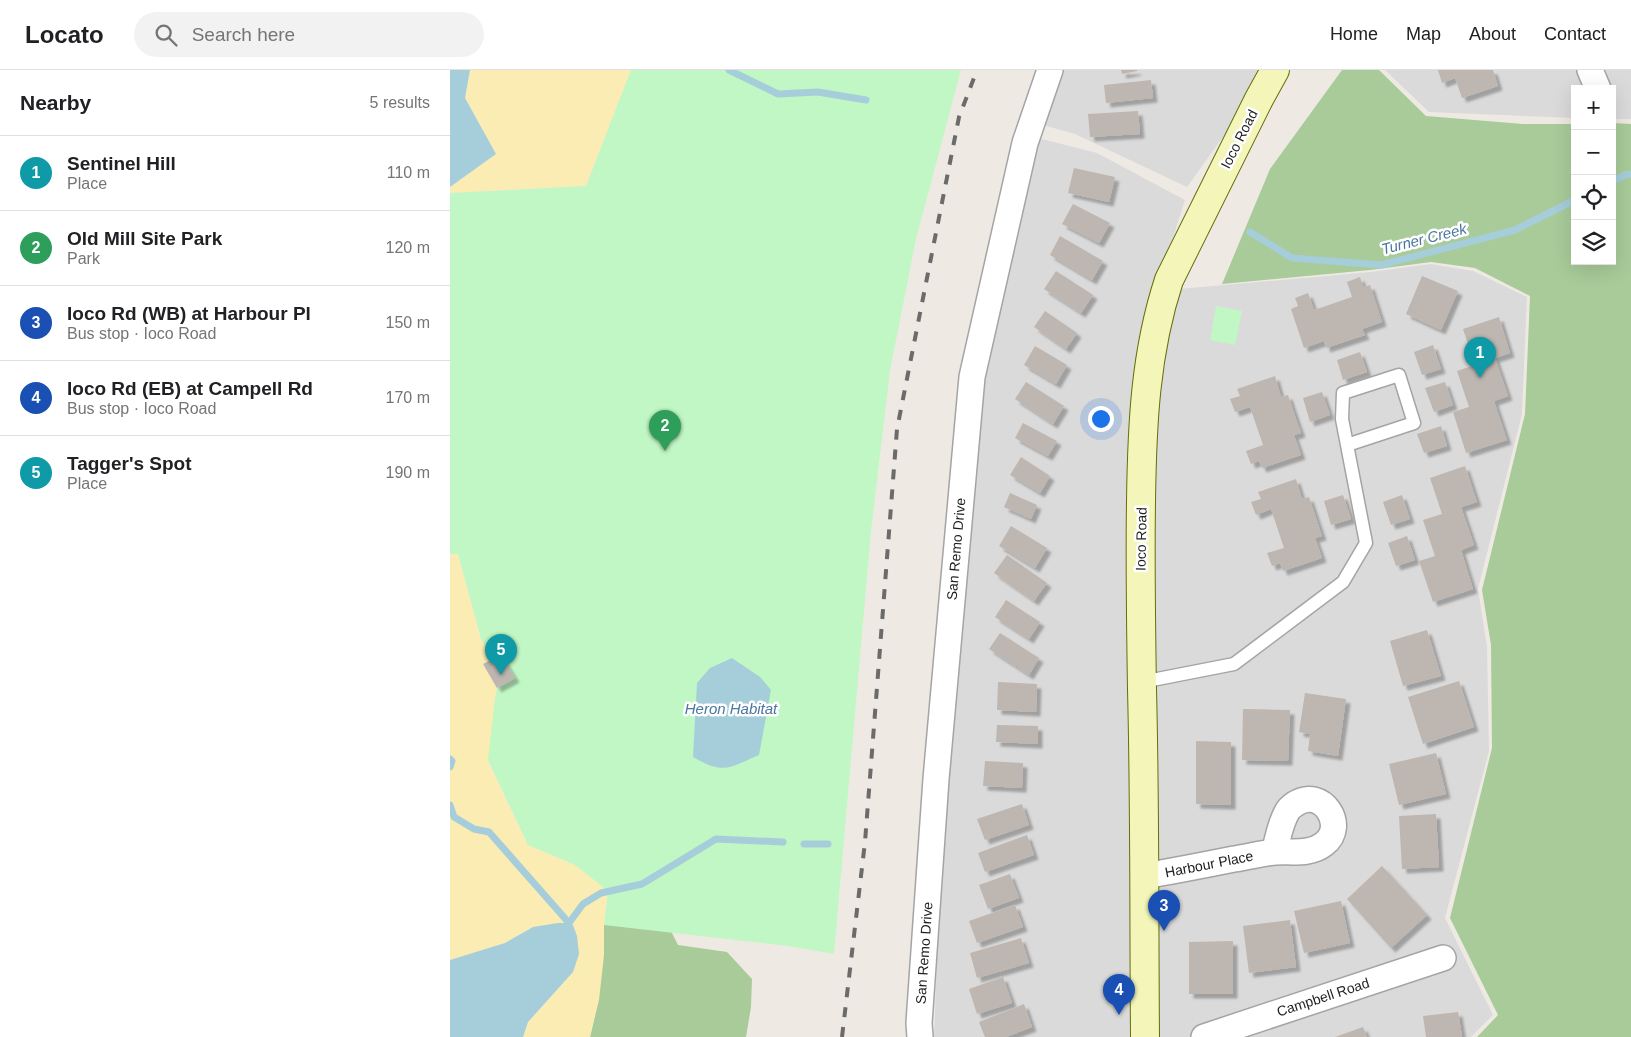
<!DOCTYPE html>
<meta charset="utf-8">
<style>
body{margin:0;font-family:Arial,sans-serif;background:#f2f2f2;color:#202124}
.controls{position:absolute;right:15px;top:15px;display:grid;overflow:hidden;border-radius:0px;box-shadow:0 5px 20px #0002}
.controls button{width:45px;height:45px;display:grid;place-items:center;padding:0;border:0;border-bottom:1px solid #e0e0e0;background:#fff;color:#202124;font:25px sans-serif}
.you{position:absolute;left:650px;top:348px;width:18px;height:18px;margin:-12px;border:4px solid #fff;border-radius:50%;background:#1a73e8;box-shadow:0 0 0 8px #1a73e833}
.badge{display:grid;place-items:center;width:32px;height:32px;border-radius:50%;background:#ea580c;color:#fff;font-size:16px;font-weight:700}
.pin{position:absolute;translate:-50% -41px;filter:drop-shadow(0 1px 2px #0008)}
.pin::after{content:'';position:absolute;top:26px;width:18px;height:15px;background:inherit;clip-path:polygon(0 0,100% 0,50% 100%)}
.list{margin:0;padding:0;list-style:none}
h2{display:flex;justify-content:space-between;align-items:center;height:65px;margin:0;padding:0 20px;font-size:21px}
h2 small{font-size:16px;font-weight:400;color:#757577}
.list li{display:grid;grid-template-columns:32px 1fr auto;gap:15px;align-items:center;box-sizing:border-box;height:75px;padding:0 20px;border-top:1px solid #e0e0e0}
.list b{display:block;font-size:19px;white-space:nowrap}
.list p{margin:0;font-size:16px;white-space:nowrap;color:#757577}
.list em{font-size:16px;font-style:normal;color:#757577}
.icon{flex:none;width:28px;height:28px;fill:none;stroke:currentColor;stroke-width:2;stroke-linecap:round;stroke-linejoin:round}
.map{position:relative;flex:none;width:1181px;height:967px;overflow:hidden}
header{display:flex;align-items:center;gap:30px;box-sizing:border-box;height:70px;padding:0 25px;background:#fff;border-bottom:1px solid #e0e0e0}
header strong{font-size:24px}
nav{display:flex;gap:28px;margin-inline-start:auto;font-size:18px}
.search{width:350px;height:45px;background:#f2f2f2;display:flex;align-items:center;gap:12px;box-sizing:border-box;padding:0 18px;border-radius:28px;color:#757577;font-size:19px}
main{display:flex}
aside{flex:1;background:#fff}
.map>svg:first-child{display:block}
.residential{fill:#dbdada}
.forest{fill:#a8cb99}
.sand{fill:#fbecb3}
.park{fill:#c1f7c5}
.water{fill:#a5ceda}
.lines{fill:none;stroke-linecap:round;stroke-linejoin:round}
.stream{stroke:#a5ceda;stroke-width:7}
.building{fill:#beb6b0;filter:url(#shadow)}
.lane-casing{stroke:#a4a4a4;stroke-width:15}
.street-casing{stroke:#a4a4a4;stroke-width:28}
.secondary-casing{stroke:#636e09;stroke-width:30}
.lane{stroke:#fff;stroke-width:12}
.street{stroke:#fff;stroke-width:25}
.secondary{stroke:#f3f6b8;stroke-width:28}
.rail{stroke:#6b6b6b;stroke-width:4;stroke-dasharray:10 10;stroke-linecap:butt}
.labels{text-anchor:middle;stroke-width:5;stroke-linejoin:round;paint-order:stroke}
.street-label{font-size:14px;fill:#1d1d1d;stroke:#fff}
.water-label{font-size:15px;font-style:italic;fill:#4b76a0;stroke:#fff}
</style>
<header>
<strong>Locato</strong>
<div class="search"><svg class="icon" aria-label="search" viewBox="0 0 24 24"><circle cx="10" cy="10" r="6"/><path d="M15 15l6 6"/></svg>Search here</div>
<nav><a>Home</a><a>Map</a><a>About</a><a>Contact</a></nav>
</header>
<main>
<aside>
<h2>Nearby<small>5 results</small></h2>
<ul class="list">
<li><span class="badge" style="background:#0f9aa8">1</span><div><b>Sentinel Hill</b><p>Place</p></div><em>110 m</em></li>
<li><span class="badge" style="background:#2e9e5b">2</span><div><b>Old Mill Site Park</b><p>Park</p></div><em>120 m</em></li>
<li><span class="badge" style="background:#1a4fb4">3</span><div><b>Ioco Rd (WB) at Harbour Pl</b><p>Bus stop · Ioco Road</p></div><em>150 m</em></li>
<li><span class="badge" style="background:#1a4fb4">4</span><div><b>Ioco Rd (EB) at Campell Rd</b><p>Bus stop · Ioco Road</p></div><em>170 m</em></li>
<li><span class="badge" style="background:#0f9aa8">5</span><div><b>Tagger's Spot</b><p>Place</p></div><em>190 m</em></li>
</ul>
</aside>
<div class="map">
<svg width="1181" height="967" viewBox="0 0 1181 967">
<defs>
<filter id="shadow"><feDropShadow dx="4.5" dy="4.5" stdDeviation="1" flood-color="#0004"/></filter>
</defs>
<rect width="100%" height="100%" fill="#eeeae3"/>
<g class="residential">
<path d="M608,0H821L737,117L625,64L589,54Z"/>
<path d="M935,0H1181V49H1162V19H1125V48L979,42Z"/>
<path d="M584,67L647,83L735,130L706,221L921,202L981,194L1023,201L1077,227L1072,344L1028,519L1037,577L1039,681L995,848L1043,945L1021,967H484L496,649L526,307Z"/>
</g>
<g class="forest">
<path d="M892,0H929L976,46L1073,54H1125V191H1162V53L1181,54V967H1027L1048,945L1000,848L1042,678L1041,575L1032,520L1075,344L1080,226L1025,198L981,192L920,200L772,214L820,99Z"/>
<path d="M205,853L218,855L228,875L277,882L302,909L301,937L296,967H140C149,930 153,893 154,855Z"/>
</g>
<g class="sand">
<path d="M20,0H181L136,116L0,123V117L45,84L15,28Z"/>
<path d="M0,484H8L31,569L44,588L33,594L47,618L38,691L78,775L125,795L158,821L154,855V885L149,930L140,967H73L78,952L123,902L83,857L55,873L0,890Z"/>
</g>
<g class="park">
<path d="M181,0H511L466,169L440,301L421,461L384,884L338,876L154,855L158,821L125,795L78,775L38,690L45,628L47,618L64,608L51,585L44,588L31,569L8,484H0V123L136,116Z"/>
<path d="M766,236L792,241L785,275L760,270Z"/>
</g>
<g class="water">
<path d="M0,0H20L15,28L46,84L0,117Z"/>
<path d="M282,588L310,607L321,620L309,685C278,698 274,705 243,687L247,613L260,598Z"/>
<path d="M108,853H119L123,855L127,866L129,884L123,902L78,952L73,967H0V890L55,873L83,857Z"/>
</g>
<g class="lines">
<g class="stream">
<path d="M279,0L328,24L368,22L416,30"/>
<path d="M1162,111L1175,105L1181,104"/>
<path d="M800,162L842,188L931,195L1065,160L1125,130"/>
<path d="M0,689L2,691L0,697"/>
<path d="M0,735L4,747L24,759L39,762L119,853L133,834L151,823L192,814L266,769L333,772"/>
<path d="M354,774H378"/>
</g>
</g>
<g class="building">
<path d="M671,0H687V1L672,4Z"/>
<path d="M988,0H1043L1048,16L1012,28L1005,8L992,13Z"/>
<path d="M701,10L703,28L656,33L654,15Z"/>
<path d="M688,41L690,64L640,67L638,44Z"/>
<path d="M624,98L665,107L659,132L618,123Z"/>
<path d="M623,134L660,153L649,173L612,154Z"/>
<path d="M610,166L653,191L642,210L600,185Z"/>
<path d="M606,201L643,225L631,243L594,219Z"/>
<path d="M972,206L1008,221L991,260L956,244Z"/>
<path d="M910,207L913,217L920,215L932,252L912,259L915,265L876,278L874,271L854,278L841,239L848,236L845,228L858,223L864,240L902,227L897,212Z"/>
<path d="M595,241L627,263L616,279L584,257Z"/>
<path d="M1049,247L1060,283L1045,288L1058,326L1044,331L1057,370L1016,383L1003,342L1019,337L1007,301L1025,295L1013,259Z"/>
<path d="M983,275L991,299L972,305L964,282Z"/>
<path d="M585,276L617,295L606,314L574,295Z"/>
<path d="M910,282L917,302L893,310L887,290Z"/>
<path d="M825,306L831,327L838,325L847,352L851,363L844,365L851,385L812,398L809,391L801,394L796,381L813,375L800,337L785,342L780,329L790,326L787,319Z"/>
<path d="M576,312L614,336L603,354L565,329Z"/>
<path d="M995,312L1003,335L984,342L975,318Z"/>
<path d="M872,322L880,345L860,352L853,328Z"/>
<path d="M573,353L607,371L598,386L565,368Z"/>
<path d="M991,356L997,376L974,383L967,364Z"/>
<path d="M571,387L600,406L590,423L560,405Z"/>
<path d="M1015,396L1027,432L1011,437L1024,475L1011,480L1023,519L983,532L969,491L985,486L973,450L992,444L980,408Z"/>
<path d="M846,409L852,429L859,427L872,466L865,468L872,488L833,501L830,493L822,496L817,483L834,478L821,439L806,445L801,432L811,429L808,422Z"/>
<path d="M560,423L587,435L581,449L554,437Z"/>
<path d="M893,425L901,449L881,455L874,431Z"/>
<path d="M952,425L960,449L941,455L933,432Z"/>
<path d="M561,456L597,478L585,498L549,476Z"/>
<path d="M957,466L965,490L946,496L938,473Z"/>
<path d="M557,485L597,513L584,531L544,503Z"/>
<path d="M556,530L590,552L579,569L545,547Z"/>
<path d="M977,560L991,606L953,616L940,571Z"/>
<path d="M550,563L589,588L579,605L539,579Z"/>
<path d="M51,585L65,608L47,618L33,594Z"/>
<path d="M1009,611L1024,657L973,674L958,627Z"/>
<path d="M548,612L587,614L586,642L547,640Z"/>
<path d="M855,623L896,629L888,686L858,681L860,664L849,662Z"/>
<path d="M793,639L840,640L838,691L792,690Z"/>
<path d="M547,655L588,656V674L546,672Z"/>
<path d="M746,671L781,672V735L746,734Z"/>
<path d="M986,683L996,724L949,735L939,694Z"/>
<path d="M535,691L573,693L572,718L533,716Z"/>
<path d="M572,734L579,755L535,770L527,749Z"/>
<path d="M986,744L989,797L952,799L949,746Z"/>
<path d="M577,765L584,785L535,802L528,783Z"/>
<path d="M932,796L977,845L941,878L897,829Z"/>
<path d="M560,804L569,828L538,839L529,815Z"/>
<path d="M891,831L900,873L854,883L844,841Z"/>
<path d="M565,835L573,857L527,873L519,851Z"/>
<path d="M840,850L846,897L799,903L793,856Z"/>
<path d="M571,868L579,893L527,908L520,883Z"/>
<path d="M783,871V924H739V872Z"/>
<path d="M553,907L562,933L527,944L519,919Z"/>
<path d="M574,934L582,957L556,967H535L529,952Z"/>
<path d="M1008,942L1012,967H976L973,946Z"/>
<path d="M913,957L917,967H885Z"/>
</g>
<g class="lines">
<g class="lane-casing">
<path id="lane" d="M692,612L784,594L893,512L916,473L892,349L893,323L949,305L964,353L897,375"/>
</g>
<g class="street-casing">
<g id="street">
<path d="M1140,0L1148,19"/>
<path d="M694,806C724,801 754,795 784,789C798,787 812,783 826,782C842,781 860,785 874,774C898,756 872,716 845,734C842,736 839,738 837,742C830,754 828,769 824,782"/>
<path d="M470,967L469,953L486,709L522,307L575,73L600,0"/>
<path d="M754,967L993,888"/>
</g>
</g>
<g class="secondary-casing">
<path id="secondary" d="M695,967C694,851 695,735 692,619C691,557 690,495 691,432C692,356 695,283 719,210L809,29L825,0"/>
</g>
<use href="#lane" class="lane"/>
<use href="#street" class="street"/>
<use href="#secondary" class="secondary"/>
<path class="rail" d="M392,967L415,772L447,359L509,47L527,0"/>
</g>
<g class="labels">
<g class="street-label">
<text transform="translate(789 69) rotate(-63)" y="5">Ioco Road</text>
<text transform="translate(691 469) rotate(-89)" y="5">Ioco Road</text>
<text transform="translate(506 479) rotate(-85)" y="5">San Remo Drive</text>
<text transform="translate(759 794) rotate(-11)" y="5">Harbour Place</text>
<text transform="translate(474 883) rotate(-86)" y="5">San Remo Drive</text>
<text transform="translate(873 927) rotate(-18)" y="5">Campbell Road</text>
</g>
<g class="water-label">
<text transform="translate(974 169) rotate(-14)" y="5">Turner Creek</text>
<text x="281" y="644">Heron Habitat</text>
</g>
</g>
</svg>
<div class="controls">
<button>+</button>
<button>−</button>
<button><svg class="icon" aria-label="locate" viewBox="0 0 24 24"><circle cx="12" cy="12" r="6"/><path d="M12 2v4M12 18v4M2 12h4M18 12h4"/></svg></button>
<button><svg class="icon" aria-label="layers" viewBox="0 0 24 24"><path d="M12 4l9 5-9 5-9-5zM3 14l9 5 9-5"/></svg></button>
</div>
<div class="you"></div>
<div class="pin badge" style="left:1030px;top:308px;background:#0f9aa8">1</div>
<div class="pin badge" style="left:215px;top:381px;background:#2e9e5b">2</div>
<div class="pin badge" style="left:714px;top:861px;background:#1a4fb4">3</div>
<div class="pin badge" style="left:669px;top:945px;background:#1a4fb4">4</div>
<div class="pin badge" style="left:51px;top:605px;background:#0f9aa8">5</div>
</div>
</main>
